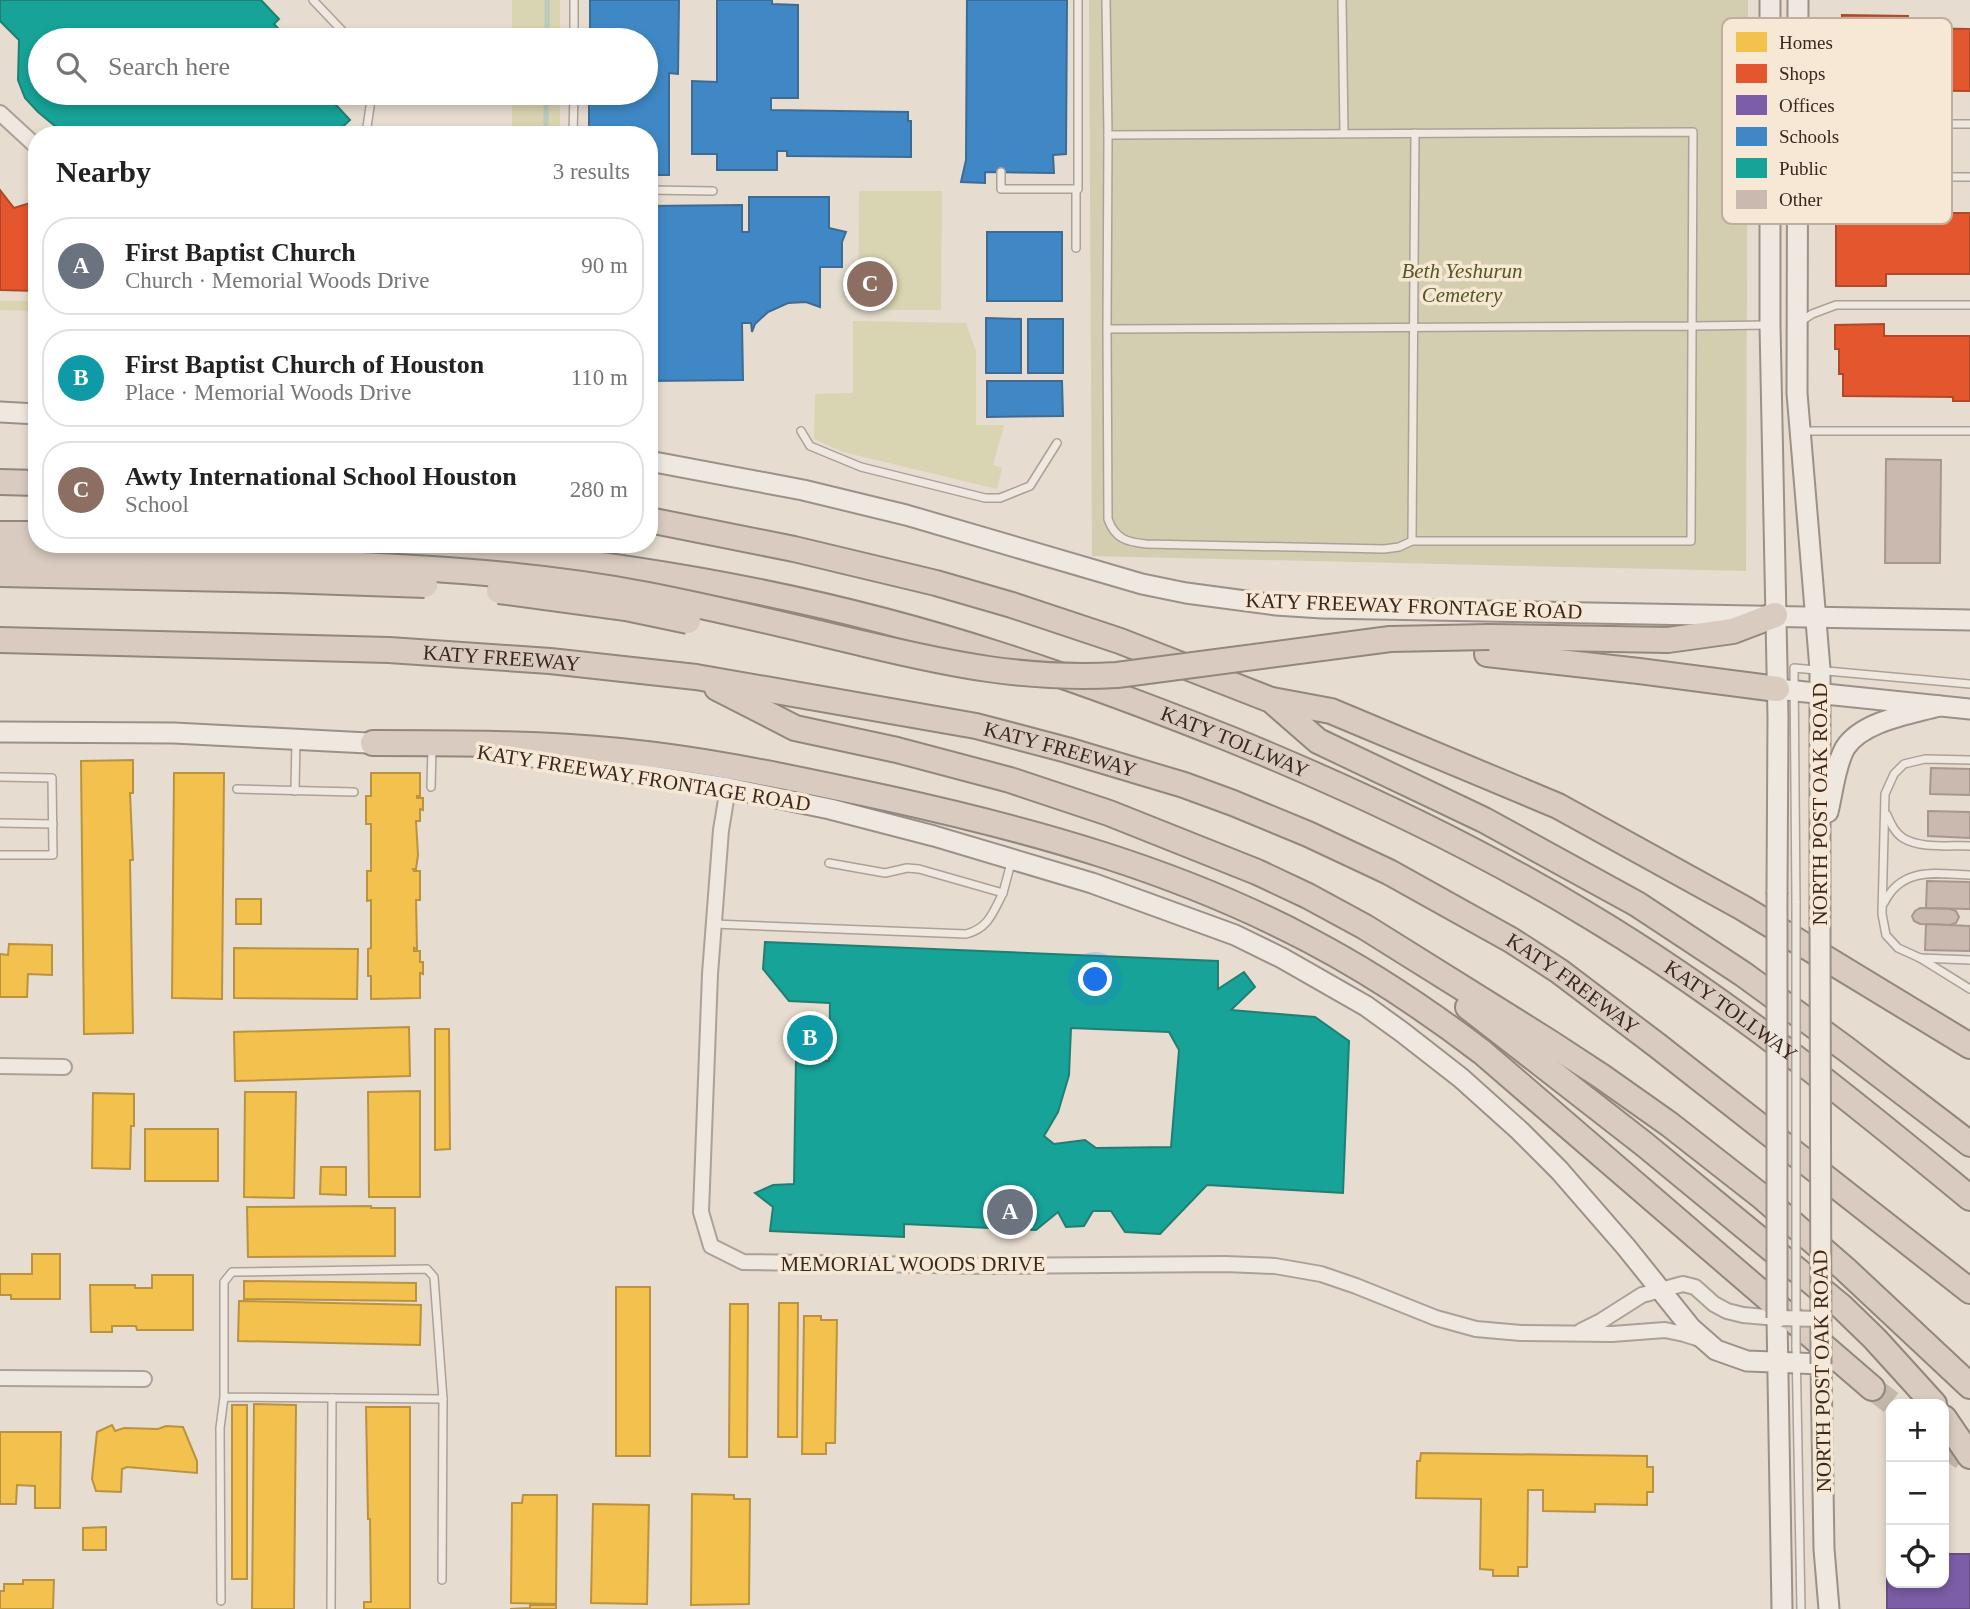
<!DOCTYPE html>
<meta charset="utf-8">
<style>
body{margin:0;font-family:Georgia,serif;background:#f6f6f6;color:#222}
.controls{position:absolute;right:21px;bottom:21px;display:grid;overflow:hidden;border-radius:14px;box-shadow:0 4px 10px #0003}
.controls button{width:63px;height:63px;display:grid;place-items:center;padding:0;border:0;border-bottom:2px solid #e0e0e0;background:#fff;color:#222;font:35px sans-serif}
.you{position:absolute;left:1096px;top:980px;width:24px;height:24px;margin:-18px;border:5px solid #fff;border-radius:50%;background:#1a73e8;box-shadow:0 0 0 10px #1a73e833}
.badge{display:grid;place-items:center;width:46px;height:46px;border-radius:50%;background:#0f766e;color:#fff;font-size:23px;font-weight:700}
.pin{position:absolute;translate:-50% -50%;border:4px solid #fff;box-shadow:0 2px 7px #0006}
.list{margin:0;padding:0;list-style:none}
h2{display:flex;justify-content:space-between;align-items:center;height:91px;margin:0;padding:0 28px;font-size:30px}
h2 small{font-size:23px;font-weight:400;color:#767676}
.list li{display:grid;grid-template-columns:46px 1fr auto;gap:21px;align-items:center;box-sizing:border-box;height:98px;margin:0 14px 14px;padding:0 14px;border:2px solid #e0e0e0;border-radius:28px}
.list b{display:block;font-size:26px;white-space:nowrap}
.list p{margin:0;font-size:23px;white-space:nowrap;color:#767676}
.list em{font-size:23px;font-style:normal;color:#767676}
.icon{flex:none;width:38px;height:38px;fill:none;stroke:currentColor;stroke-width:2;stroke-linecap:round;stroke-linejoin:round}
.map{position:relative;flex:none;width:1970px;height:1609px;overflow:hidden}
.search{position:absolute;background:#fff;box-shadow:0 4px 10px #0003;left:28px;top:28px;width:630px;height:77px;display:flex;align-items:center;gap:18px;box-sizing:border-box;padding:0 24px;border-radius:38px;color:#767676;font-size:26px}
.panel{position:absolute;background:#fff;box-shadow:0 4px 10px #0003;left:28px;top:126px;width:630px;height:427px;border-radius:28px}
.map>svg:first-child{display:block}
.green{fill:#d9d4b1}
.cemetery{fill:#d3ceb0}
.homes{fill:#f2c14e;stroke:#bb9340;stroke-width:2}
.shops{fill:#e4572e;stroke:#b14929;stroke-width:2}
.offices{fill:#7b5ea7;stroke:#684e7e;stroke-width:2}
.schools{fill:#3f88c5;stroke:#3e6b93;stroke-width:2}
.public{fill:#17a398;stroke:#227e73;stroke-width:2;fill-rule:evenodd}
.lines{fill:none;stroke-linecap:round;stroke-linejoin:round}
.stream{stroke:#b9cabe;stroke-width:5}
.building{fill:#cab9af;stroke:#a7978e;stroke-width:2}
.highway-tunnel{stroke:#c4b8ac;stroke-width:24;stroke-dasharray:24 12;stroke-linecap:butt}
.lane-casing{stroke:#aca197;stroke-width:10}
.street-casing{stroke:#aca197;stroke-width:18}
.secondary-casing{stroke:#9b9188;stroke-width:23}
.highway-casing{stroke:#91877e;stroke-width:28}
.lane{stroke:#eee8e0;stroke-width:7}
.street{stroke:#eee8e0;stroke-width:14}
.secondary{stroke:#eee8e0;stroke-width:19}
.highway{stroke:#d9cbbf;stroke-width:24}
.lane-bridge-casing{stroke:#aca197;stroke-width:10;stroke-linecap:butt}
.street-bridge-casing{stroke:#aca197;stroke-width:18;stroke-linecap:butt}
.secondary-bridge-casing{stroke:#9b9188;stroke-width:23;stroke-linecap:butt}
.highway-bridge-casing{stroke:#91877e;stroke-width:28;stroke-linecap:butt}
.lane-bridge{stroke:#eee8e0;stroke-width:7}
.street-bridge{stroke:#eee8e0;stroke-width:14}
.secondary-bridge{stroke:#eee8e0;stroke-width:19}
.highway-bridge{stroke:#d9cbbf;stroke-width:24}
.labels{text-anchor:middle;stroke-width:7;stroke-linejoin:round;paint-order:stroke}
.park-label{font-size:21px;font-style:italic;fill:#525824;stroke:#f7e8d5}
.street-label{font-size:21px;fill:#3b281e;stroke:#f7e8d5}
.key{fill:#f7e8d5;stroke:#bfae9e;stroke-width:2}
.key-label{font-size:19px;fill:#3b281e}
</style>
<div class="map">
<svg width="1970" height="1609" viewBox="0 0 1970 1609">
<rect width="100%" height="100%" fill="#e6dccf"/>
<g class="green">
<rect x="512" y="0" width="48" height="40"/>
<rect x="512" y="93" width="48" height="42"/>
<path d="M859,191H942L941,310H858Z"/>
<path d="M0,301H37V311L0,310Z"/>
<path d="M853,321L966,323L976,351V425H1004L993,465L1002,468L997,489L843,452L814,439L815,394L853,393Z"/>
</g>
<path class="cemetery" d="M1089,0H1748L1746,571L1092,556Z"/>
<g class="homes">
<path d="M133,760V793H130L133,860H130L133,1033L84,1034L81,761Z"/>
<path d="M174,773H224L222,999L172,998Z"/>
<path d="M371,773H420V796H417V798H423V810L420,809V821H416L418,855L416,869H413L414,871H420V900H416L417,949L414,948V951H420V962H423V974L420,973V998L371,999V976H368V949L371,948V900L367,901V871H371V824H366V796H371Z"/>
<rect x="236" y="899" width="25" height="25"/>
<path d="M9,944L52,945V975L28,974L27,997H0V954L8,955Z"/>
<path d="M234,948L358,949L357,999L234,998Z"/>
<path d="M409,1027L410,1076L235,1081L234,1032Z"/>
<path d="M435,1029H449L450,1149L435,1150Z"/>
<path d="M420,1091V1197H369L368,1092Z"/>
<path d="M245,1092H296L294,1198L244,1197Z"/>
<path d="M93,1093L134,1094V1126H131L130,1169L92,1168Z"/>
<rect x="145" y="1129" width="73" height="52"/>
<path d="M321,1167H346V1195L320,1194Z"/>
<path d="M371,1206V1208H395V1256L248,1257L247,1207Z"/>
<path d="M32,1254H60V1299H11V1295H0V1274H32Z"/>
<path d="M152,1275H193V1330H137L136,1326H112V1332H91L90,1285H135V1288H152Z"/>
<path d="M244,1281L416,1283V1301L244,1299Z"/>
<rect x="616" y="1287" width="34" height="169"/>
<path d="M239,1301L421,1305L420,1345L238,1341Z"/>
<path d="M779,1303H798L797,1437H778Z"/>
<path d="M730,1304H748L747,1457H729Z"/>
<path d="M804,1316H821V1320H837L835,1443H826V1454H802Z"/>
<path d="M254,1404L296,1405L294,1609H252Z"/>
<rect x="232" y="1405" width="15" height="174"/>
<path d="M366,1407H410V1609H364V1602H371L370,1519H368Z"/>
<path d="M112,1425L115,1431L124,1428L158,1429L166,1426L183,1427L197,1461V1473L127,1467L122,1469L121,1492L96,1491L92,1479L97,1432Z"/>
<path d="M0,1432H61L60,1508H35V1486L17,1485L16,1504H0Z"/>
<path d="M1421,1453L1647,1456V1467H1653V1492H1647V1505L1595,1504V1512L1543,1511V1490H1528L1527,1567H1518V1576H1493V1570L1480,1569L1481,1499L1416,1498L1417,1461H1420Z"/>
<path d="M692,1494L734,1495V1499H750L749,1604L691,1605Z"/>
<path d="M523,1495H557L556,1604L511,1603L512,1503H522Z"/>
<path d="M593,1504L649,1505L647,1604L591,1603Z"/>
<path d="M106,1527V1550H83V1528Z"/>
<path d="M23,1580H54L53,1609H0V1591H4V1584H23Z"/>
<path d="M530,1605H556V1609H510L530,1608Z"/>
</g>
<g class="shops">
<path d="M1842,15L1908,16V28L1970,29V91L1841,90Z"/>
<path d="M0,190L14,208L33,202L37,204V291L0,290Z"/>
<path d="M1836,213H1970V274H1886V286H1836Z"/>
<path d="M1884,324V336H1970V401H1953V397L1843,396V374H1839V349H1835V325Z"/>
</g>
<path class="offices" d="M1887,1554H1891V1583H1944V1554H1970V1609H1887Z"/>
<g class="schools">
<path d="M590,0H679L678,74L669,73V175H649V135H589V93H646V40H590Z"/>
<path d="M717,0H772V4L798,5V98H771V110L908,112V121H911V157L787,156V151H777V170H717V154H692V81L717,82Z"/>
<path d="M967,0H1067L1066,154L1053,155L1054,173L985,172V183L961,182L966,160Z"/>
<path d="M749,197H829V228L846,232L842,242V267H820V307L806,302L788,303L768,312L755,324L752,332L751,323H742L743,380L649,381V206L742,205V232H749Z"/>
<rect x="987" y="232" width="75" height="69"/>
<path d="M986,318L1021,319V373H986Z"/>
<rect x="1028" y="319" width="35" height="54"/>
<path d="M987,381H1062L1063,416L987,417Z"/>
</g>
<g class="public">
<path d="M0,0H261L279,19L274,24L289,40H40V93H325L350,120L334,135H87L55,126L38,112L25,98L18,80L19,40L0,21Z"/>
<path d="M765,942L1218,961V989L1244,972L1255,987L1231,1010L1315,1017L1349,1041L1343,1193L1207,1185L1160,1234L1125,1232L1111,1211H1093L1084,1226L1066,1227L1058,1212L1036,1230L904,1224V1237L770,1231L773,1207L755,1193L773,1185L794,1184L796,1057L829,1061L830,1003L789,1001L763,969ZM1071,1028L1169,1032L1179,1050L1171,1147L1096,1148L1085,1140L1054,1144L1044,1136L1058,1112L1069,1075Z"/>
</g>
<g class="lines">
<g class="stream">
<path d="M547,40V0"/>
<path d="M546,135V93"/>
</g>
</g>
<g class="building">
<path d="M1886,459L1941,460L1940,563H1885Z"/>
<path d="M1931,768L1970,769V795L1930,794Z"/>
<path d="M1928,811L1970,812V838L1928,836Z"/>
<path d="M1927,881L1970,882V909L1926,908Z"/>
<path d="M1920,908L1950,909L1956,911L1959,917L1956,923L1950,925L1920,924L1914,921L1912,916L1915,911Z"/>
<path d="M1926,924L1970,926V951L1925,950Z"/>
</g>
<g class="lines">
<g class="highway-tunnel">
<path d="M1872,1388L1893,1404"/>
<path d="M1944,1444L1970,1464"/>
</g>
<g class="lane-casing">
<g id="lane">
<path d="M313,0L351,40"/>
<path d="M1106,0L1108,135"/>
<path d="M1342,0L1344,133"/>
<path d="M574,40V0"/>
<path d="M1771,95L1812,96L1834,99L1852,124H1970"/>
<path d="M361,135L367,127L372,93"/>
<path d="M573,135L574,93"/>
<path d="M1001,172V189H1078V0"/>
<path d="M1771,176L1970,177"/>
<path d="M649,190L713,191"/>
<path d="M1076,248V189"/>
<path d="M1800,322L1812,314L1836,305H1970"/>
<path d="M1107,329L1108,135L1693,132L1691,541H1412L1399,547L1384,549L1146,544C1127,542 1115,539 1108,519L1107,329L1693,326L1770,325"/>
<path d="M801,431L810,446L861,467L985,498H1000L1030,486L1057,443"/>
<path d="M1803,431H1970"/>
<path d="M1412,541L1415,133"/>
<path d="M1970,760L1925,759L1904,764L1894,774L1885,794L1882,914L1886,935L1898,948L1920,958L1970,989"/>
<path d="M0,777L52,778L53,855H0"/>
<path d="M431,787L432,748"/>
<path d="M237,789L354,792"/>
<path d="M295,791L296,740"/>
<path d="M1887,815C1891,824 1895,833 1903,838C1921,849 1950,845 1970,846"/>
<path d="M0,823L53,824"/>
<path d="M829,863L885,873L907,868L919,869L1003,893L1012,859"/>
<path d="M1796,903L1794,668L1970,684"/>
<path d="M1884,903C1902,866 1936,874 1970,875"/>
<path d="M714,924L966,934C989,928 993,912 1003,893"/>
<path d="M1920,958L1970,960"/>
<path d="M1796,1345L1801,1609"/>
<path d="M442,1580L443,1399"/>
<path d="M221,1601L220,1428L224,1397V1282L232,1272L427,1269L434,1277L443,1399L224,1397"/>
<path d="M331,1609L332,1398"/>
</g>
</g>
<g class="street-casing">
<g id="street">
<path d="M0,113L37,147"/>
<path d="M728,788L721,830L710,974L701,1212L711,1246L743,1262L992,1266L1225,1264L1275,1266L1321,1274L1356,1286L1436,1318L1476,1329L1521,1333L1612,1334L1665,1330L1684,1334L1700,1339"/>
<path d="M0,1066L64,1067"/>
<path d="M1581,1331L1601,1321L1642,1295L1683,1284L1695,1287L1714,1304L1727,1311L1743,1315L1777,1318"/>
<path d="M0,1378L144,1379"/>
</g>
</g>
<g class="secondary-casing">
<g id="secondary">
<path d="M1770,0V325L1778,717L1777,892"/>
<path d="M1798,0L1797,393L1820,669V910"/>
<path d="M0,412L37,414"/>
<path d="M649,461L803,490L906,515L1142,584L1186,593L1276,605L1322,608L1970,620"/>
<path d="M1777,689L1970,709"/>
<path d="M0,732L174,733L387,744"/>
<path d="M514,754L728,788L830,809L934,836L1092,883L1235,935L1282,958L1366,1006L1402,1032L1461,1078L1520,1131L1559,1170L1626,1247L1691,1328L1716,1350L1747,1361L1821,1364L1824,1549L1829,1609"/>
<path d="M1828,812C1833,792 1835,766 1845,748C1862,721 1911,714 1939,706"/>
<path d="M1777,1318L1782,1609"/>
</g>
</g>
<g class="highway-casing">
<g id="highway">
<path d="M0,482L37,483"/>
<path d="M649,520L794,549L936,583L1012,605L1120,641L1271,700L1318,741L1484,820L1637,904L1743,974L1846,1049L1970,1144"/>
<path d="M0,534H37"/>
<path id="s1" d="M390,544C596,557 804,591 1000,655C1078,680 1155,709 1230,739C1355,790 1476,847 1591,917C1726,998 1849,1098 1970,1198"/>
<path d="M0,556L283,562"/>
<path d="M0,574L282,580"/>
<path d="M1489,637L1668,640L1733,631L1775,615"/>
<path id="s2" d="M0,640L389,650L550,661L696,677L976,726L1067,750L1184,785L1233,803L1308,834L1389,872L1511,940L1559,971L1658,1046L1970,1291"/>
<path d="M1487,654L1639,671L1777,689"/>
<path d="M717,688L795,728L897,750L1010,780L1109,813L1257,872L1308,896L1365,927L1549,1042L1601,1076L1669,1124L1761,1196L1845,1269L1970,1386"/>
<path d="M1272,700L1331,711L1558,806L1743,908L1970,1046"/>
<path d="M373,743C455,743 538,743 620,751C710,760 798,779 886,798C1032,830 1177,870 1309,940C1370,972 1427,1010 1482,1052L1872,1388"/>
<path d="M1468,1007L1644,1144L1842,1307L1875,1339L1934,1404"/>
<path d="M1944,1418L1970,1456"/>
</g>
</g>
<use href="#lane" class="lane"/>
<use href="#street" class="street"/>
<use href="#secondary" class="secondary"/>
<use href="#highway" class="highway"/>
<g class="lane-bridge-casing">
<path id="lane-bridge" d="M1796,1345V903"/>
</g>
<g class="street-bridge-casing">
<path id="street-bridge" d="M1777,1318L1820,1319"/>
</g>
<g class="secondary-bridge-casing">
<g id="secondary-bridge">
<path d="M1820,910L1821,1364"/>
<path d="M1777,1318V892"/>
</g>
</g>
<g class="highway-bridge-casing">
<g id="highway-bridge">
<path d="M283,562C405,566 527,572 648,595C720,609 793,627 865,644C953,665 1026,680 1117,675L1390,639L1489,637"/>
<path d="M282,580L425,585"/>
<path d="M499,591L626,608L688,621"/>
</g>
</g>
<use href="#lane-bridge" class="lane-bridge"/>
<use href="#street-bridge" class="street-bridge"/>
<use href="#secondary-bridge" class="secondary-bridge"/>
<use href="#highway-bridge" class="highway-bridge"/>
</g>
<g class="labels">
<g class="park-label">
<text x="1462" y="278">Beth Yeshurun<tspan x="1462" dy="24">Cemetery</tspan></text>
</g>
<g class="street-label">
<text transform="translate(1414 606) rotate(2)" y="7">KATY FREEWAY FRONTAGE ROAD</text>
<text dy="7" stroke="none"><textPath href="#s2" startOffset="502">KATY FREEWAY</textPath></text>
<text dy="7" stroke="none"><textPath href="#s1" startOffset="872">KATY TOLLWAY</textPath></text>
<text dy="7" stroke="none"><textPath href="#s2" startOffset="1069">KATY FREEWAY</textPath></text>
<text transform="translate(644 778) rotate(9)" y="7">KATY FREEWAY FRONTAGE ROAD</text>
<text transform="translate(1820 804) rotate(-90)" y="7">NORTH POST OAK ROAD</text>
<text dy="7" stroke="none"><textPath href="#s2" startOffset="1636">KATY FREEWAY</textPath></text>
<text dy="7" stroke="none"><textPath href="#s1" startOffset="1438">KATY TOLLWAY</textPath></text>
<text x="913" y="1271">MEMORIAL WOODS DRIVE</text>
<text transform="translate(1822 1371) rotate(-91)" y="7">NORTH POST OAK ROAD</text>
</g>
</g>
<rect x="1722" y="18" width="230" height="206" rx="10" class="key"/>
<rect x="1736" y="32" width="31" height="20" fill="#f2c14e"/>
<rect x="1736" y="64" width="31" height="19" fill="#e4572e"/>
<rect x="1736" y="95" width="31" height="20" fill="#7b5ea7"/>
<rect x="1736" y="127" width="31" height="19" fill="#3f88c5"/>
<rect x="1736" y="158" width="31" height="20" fill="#17a398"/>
<rect x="1736" y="190" width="31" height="19" fill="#cab9af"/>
<g class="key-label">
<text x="1779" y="49">Homes</text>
<text x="1779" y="80">Shops</text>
<text x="1779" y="112">Offices</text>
<text x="1779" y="143">Schools</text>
<text x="1779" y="175">Public</text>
<text x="1779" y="206">Other</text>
</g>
</svg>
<div class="controls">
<button>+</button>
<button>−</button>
<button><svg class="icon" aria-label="locate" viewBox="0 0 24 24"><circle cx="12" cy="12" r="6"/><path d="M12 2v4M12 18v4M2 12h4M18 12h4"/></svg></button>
</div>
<div class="you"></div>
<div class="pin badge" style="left:1010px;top:1212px;background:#6b7280">A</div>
<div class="pin badge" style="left:810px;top:1038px;background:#0f9aa8">B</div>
<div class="pin badge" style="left:870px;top:284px;background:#8d6e63">C</div>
<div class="search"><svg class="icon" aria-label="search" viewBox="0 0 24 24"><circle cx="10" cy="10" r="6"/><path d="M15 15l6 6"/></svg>Search here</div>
<section class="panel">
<h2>Nearby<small>3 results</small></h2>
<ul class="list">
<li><span class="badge" style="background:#6b7280">A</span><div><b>First Baptist Church</b><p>Church · Memorial Woods Drive</p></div><em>90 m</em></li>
<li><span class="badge" style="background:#0f9aa8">B</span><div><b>First Baptist Church of Houston</b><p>Place · Memorial Woods Drive</p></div><em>110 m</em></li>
<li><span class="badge" style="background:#8d6e63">C</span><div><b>Awty International School Houston</b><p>School</p></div><em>280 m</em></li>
</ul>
</section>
</div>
